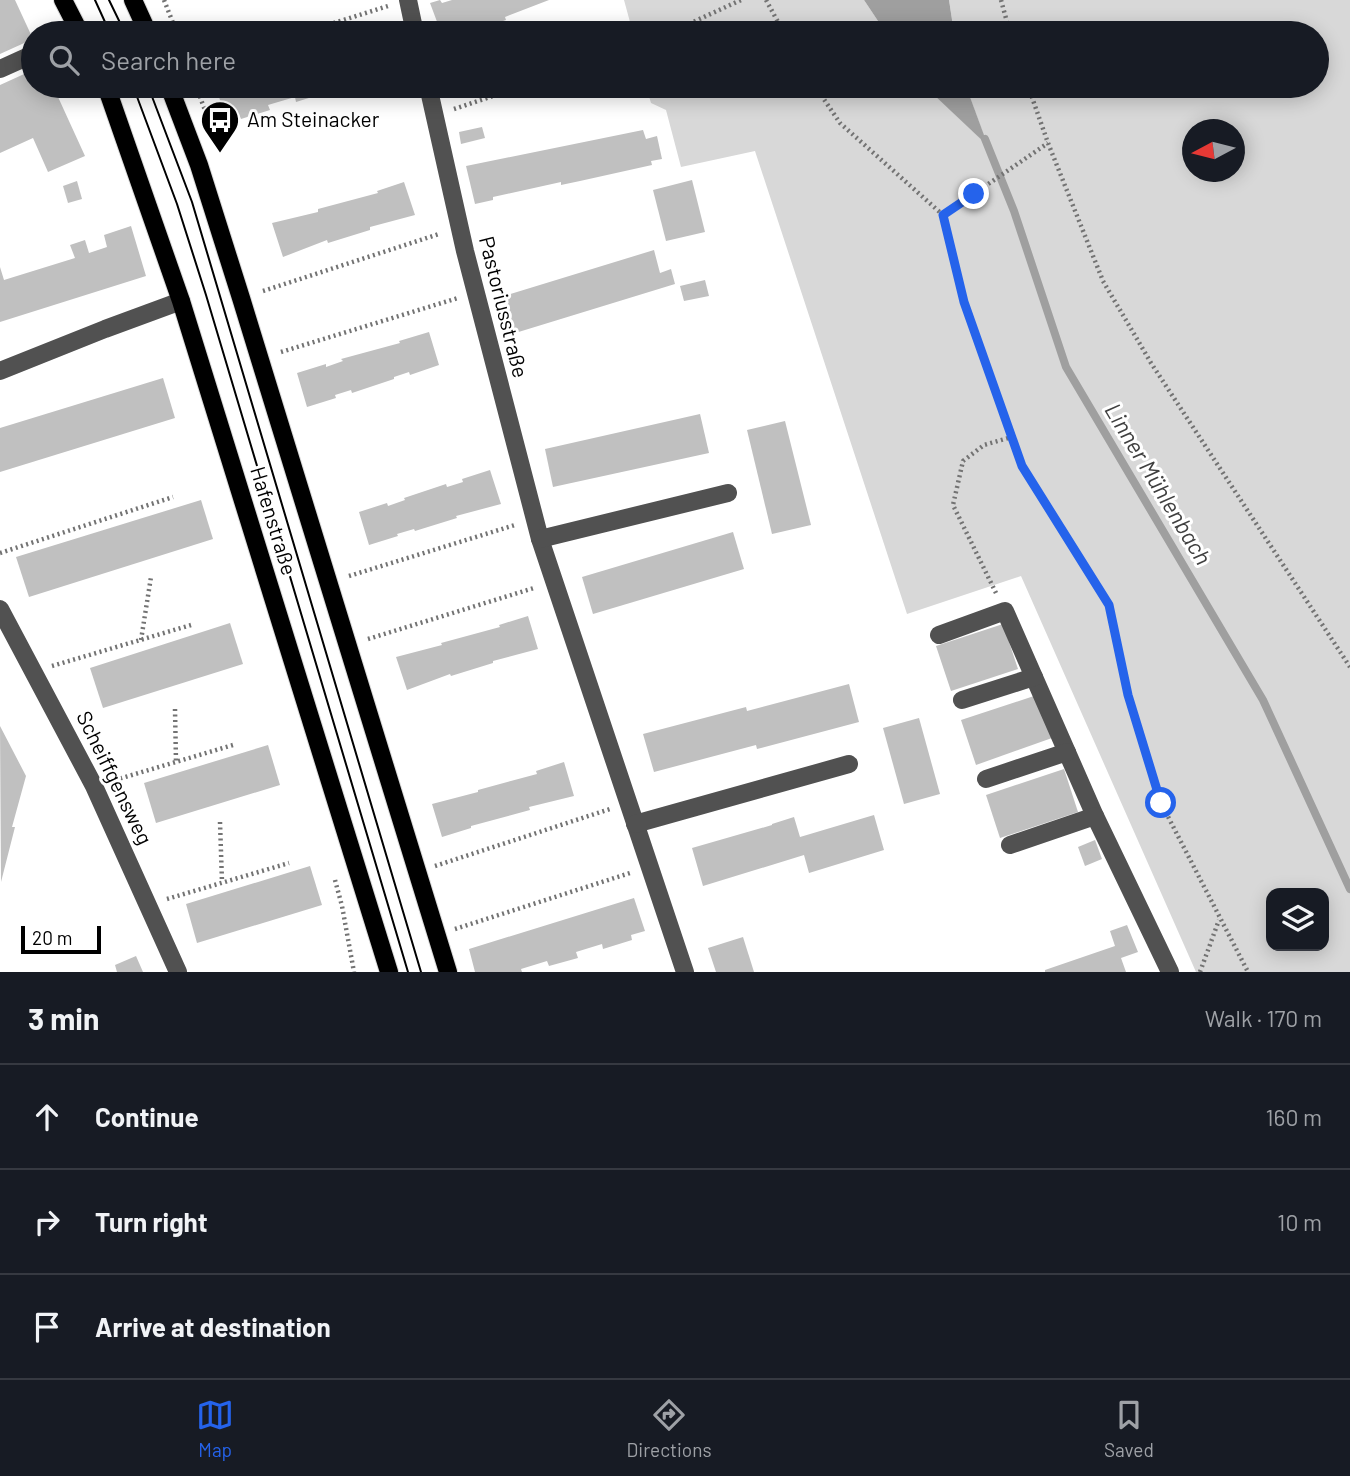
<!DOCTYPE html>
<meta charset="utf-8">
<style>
body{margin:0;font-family:Barlow,sans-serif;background:#20242c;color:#f1f3f6}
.controls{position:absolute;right:21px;bottom:21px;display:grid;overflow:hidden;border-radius:14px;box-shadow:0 4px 18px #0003}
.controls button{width:63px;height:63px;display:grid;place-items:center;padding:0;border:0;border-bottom:2px solid #363941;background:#171b24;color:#f1f3f6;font:35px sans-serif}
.compass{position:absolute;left:1182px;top:119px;width:63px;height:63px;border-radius:50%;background:#171b24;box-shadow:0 4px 18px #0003;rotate:263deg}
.scale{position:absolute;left:21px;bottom:18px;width:80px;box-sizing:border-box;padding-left:7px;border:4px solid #000;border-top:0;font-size:19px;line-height:24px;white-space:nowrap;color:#000;-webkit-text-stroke:5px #fff;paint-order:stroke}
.stop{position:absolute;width:21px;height:21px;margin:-16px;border:5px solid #2563eb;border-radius:50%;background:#fff}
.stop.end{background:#2563eb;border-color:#fff;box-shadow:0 2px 7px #0008}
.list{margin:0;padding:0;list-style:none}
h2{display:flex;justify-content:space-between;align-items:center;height:91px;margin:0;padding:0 28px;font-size:30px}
h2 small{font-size:23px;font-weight:400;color:#9ea1a6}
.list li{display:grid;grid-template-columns:46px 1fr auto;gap:21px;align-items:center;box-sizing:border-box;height:105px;padding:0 28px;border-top:2px solid #363941}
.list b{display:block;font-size:26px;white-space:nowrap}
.list em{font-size:23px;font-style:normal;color:#9ea1a6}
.icon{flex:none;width:38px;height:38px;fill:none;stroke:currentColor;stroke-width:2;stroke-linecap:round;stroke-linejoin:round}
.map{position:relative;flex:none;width:1350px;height:972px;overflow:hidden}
.search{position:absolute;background:#171b24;box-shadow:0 4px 18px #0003;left:21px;right:21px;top:21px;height:77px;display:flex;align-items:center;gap:18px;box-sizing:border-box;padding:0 24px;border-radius:38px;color:#9ea1a6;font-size:26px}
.sheet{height:406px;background:#171b24}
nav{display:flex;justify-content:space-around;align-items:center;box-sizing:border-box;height:98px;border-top:2px solid #363941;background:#171b24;font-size:19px;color:#9ea1a6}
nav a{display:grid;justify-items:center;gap:4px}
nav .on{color:#2563eb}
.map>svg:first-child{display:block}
.green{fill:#d8d8d8;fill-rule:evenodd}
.water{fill:#9f9f9f}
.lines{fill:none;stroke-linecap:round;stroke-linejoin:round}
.stream{stroke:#9f9f9f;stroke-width:8}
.building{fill:#c0c0c0}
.major-casing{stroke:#dbdbdb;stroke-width:20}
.path{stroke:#737373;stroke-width:4.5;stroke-dasharray:2 3.5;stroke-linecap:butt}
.minor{stroke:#515151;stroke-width:18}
.major{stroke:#000;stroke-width:18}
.tram{stroke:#000;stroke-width:2}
.route{stroke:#2563eb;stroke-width:9}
.labels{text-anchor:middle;stroke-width:6;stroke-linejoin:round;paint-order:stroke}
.poi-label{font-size:21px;fill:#000;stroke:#fff;text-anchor:start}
.street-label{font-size:21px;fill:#000;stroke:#fff}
.water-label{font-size:23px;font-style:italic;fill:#404040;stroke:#fff}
</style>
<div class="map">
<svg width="1350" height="972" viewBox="0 0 1350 972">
<rect width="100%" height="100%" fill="#fff"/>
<g class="green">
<path d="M624,0H864L886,33H633Z"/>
<path d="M949,0H1350V972H1196L1021,576L907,614L755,151L681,167L666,110L651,103L646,86H926L987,145L966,86H1317V33H954ZM1192,130H1234V172H1192ZM1271,893H1324V946H1271Z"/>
</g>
<g class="water">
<path d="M864,0H949L954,33H886Z"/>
<path d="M926,86H966L988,146L932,93Z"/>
</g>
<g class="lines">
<path class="stream" d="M985,139L1014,211L1066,367L1263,700L1350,889"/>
</g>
<g class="building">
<path d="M0,0H15L33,39L0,54Z"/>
<path d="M440,0L442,3L452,0H549L505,17L506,20L469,33H453L449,24L439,27L430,3Z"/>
<path d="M33,70V86H53L85,156L48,172L33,138L0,153V85Z"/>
<path d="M216,86H323L325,93L296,102L295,97L268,105L270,110L241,119L239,114L225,118Z"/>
<path d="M482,127L485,138L461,144L459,132Z"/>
<path d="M643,130L646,139L657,136L662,159L651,161L652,165L580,181L561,185V182L493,197V200L475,204L466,166Z"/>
<path d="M692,180L705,232L666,241L653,190Z"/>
<path d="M77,181L82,199L68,203L63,186Z"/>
<path d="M404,182L415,215L370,227V230L328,243L327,240L283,257L272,223L318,212V209L378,193L377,191Z"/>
<path d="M131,226L146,276L0,322V267L4,280L75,258L70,245L85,240L89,253L107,247L104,235Z"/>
<path d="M654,250L660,273L671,269L675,284L512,334L501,297Z"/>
<path d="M705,280L709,296L684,301L680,286Z"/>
<path d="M429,332L439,365L410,375L409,372L394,377V379L352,393L351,390L335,395L336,398L307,407L297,373L326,364V367L343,361L341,359L400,343L399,341Z"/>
<path d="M163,378L175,418L0,472V428Z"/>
<path d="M700,414L709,453L553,487L545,449Z"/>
<path d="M785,421L811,525L772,534L747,430Z"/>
<path d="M490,470L501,504L456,516L457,518L415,531L414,529L397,534L398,536L369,545L359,512L387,503L388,506L405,500L404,498L446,484L447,487L463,482L462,479Z"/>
<path d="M201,500L213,539L29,597L16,557Z"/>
<path d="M733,532L744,569L593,614L582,577Z"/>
<path d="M528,616L538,649L493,661V663L451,676L450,674L407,690L396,657L442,645L441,643L500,627L499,625Z"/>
<path d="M230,623L243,664L103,708L90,668Z"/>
<path d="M1003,624L1018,669L951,691L936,646Z"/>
<path d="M849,684L859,722L757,749L756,745L654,772L643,734L746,707L747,711Z"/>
<path d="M1037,695L1052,738L976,765L961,720Z"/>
<path d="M919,718L940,794L904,804L883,728Z"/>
<path d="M0,726L26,776L12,827H15L1,882Z"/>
<path d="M268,745L280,785L156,823L144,783Z"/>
<path d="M564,762L574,796L529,807L530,810L471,826V828L442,837L432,804L478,792V790L537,774L536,771Z"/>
<path d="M1064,769L1078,812L1000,838L986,795Z"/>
<path d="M874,815L884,850L809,873L804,855L703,886L692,848L772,825V824L794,817L800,837Z"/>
<path d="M1095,840L1102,859L1085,866L1078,847Z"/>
<path d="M310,866L322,905L197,943L186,904Z"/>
<path d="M634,898L645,931L631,935L632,940L603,949L602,944L576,952L578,958L549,966L547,961L521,969L522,972H475L469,949Z"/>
<path d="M1127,925L1138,952L1121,958L1126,972H1045V970L1115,946L1110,931Z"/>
<path d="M743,937L754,972H716L708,948Z"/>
<path d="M136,956L143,972H117L115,965Z"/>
</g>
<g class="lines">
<g class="major-casing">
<g id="major">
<path d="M63,0L80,33"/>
<path d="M133,0L148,33"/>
<path d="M106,86L181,301L389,972"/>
<path d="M169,86L199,165L241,298L448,972"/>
</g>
</g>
<g class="path">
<path d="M164,0L177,33"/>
<path d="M766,0L784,33"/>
<path d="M1001,0L1010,33"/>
<path d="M302,33L388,6"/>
<path d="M669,33L741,0"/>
<path d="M196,86L209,121"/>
<path d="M815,86L840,123L943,215L964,302L1022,465L1109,605L1128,695L1161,803L1248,972"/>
<path d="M1028,86L1048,143L1103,281L1151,363L1350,667"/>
<path d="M454,109L523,86"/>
<path d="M943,215L1048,143"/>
<path d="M263,291L439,234"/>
<path d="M281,352L458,298"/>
<path d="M0,553L173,497"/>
<path d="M349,576L515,525"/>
<path d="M996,593L953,505L963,461L984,445L1012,437"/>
<path d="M368,639L534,588"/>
<path d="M141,640L151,577"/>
<path d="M52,666L191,625"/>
<path d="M175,709L176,762"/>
<path d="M115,780L233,745"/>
<path d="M220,822L222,882"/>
<path d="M435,866L610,809"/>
<path d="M335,880L342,906L354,972"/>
<path d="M167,899L289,863"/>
<path d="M455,929L630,873"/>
<path d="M1200,972L1219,920"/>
</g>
<g class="minor">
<path d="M408,0L415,33"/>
<path d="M0,69L29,56"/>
<path d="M428,86L465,251L540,539L685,972"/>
<path d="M0,371L105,329L181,301"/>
<path d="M540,539L728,493"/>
<path d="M0,609L94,786L178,972"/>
<path d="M939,635L1005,611L1095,816"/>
<path d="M962,700L1034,677"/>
<path d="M986,779L1067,752"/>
<path d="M635,824L849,764"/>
<path d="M1010,845L1095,816L1170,972"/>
</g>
<use href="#major" class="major"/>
<g class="tram">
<path d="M95,0L110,33"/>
<path d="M109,0L125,33"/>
<path d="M133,86L177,204L206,295L408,972"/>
<path d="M148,86L192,202L421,972"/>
</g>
</g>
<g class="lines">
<path class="route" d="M974,194L943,215L964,302L1022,466L1109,605L1128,695L1161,803"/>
</g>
<defs>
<g id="bus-pin" transform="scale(2.0125)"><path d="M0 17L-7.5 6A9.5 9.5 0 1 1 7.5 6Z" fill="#000" stroke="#fff"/><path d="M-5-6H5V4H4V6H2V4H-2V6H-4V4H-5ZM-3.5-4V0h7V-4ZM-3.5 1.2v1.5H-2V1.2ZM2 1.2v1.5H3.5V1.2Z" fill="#fff"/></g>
</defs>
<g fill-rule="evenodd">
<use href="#bus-pin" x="220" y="120"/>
</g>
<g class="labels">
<g class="poi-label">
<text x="247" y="127">Am Steinacker</text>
</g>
<g class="street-label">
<text transform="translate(503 307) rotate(76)" y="7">Pastoriusstraße</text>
<text transform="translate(273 521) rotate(73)" y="7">Hafenstraße</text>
<text transform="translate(114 778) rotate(64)" y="7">Scheiffgensweg</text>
</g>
<g class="water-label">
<text transform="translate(1158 484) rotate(59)" y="8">Linner Mühlenbach</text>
</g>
</g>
</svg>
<div class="controls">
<button><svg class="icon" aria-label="layers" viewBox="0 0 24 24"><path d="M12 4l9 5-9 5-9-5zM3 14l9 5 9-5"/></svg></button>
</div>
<svg class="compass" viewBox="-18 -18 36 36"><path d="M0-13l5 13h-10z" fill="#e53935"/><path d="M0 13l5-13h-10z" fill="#9ea1a6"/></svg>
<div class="scale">20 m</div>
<div class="stop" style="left:1161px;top:803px"></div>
<div class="stop end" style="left:974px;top:194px"></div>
<div class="search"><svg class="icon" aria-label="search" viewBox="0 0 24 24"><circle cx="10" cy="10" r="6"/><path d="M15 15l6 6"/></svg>Search here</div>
</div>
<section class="sheet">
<h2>3 min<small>Walk · 170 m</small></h2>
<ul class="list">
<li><svg class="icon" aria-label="ahead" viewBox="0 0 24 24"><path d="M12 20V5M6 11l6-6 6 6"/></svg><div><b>Continue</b></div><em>160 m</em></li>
<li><svg class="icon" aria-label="right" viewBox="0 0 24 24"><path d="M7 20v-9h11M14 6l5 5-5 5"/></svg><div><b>Turn right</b></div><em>10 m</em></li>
<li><svg class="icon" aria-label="arrive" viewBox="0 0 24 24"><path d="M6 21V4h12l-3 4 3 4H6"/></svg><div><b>Arrive at destination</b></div></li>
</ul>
</section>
<nav>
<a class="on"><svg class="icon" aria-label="map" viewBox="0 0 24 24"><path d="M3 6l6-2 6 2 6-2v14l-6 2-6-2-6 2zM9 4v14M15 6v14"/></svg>Map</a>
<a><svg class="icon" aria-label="directions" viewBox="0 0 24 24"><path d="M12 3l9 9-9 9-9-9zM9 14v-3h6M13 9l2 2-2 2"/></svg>Directions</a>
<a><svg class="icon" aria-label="saved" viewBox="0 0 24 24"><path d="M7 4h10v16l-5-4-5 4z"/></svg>Saved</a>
</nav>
